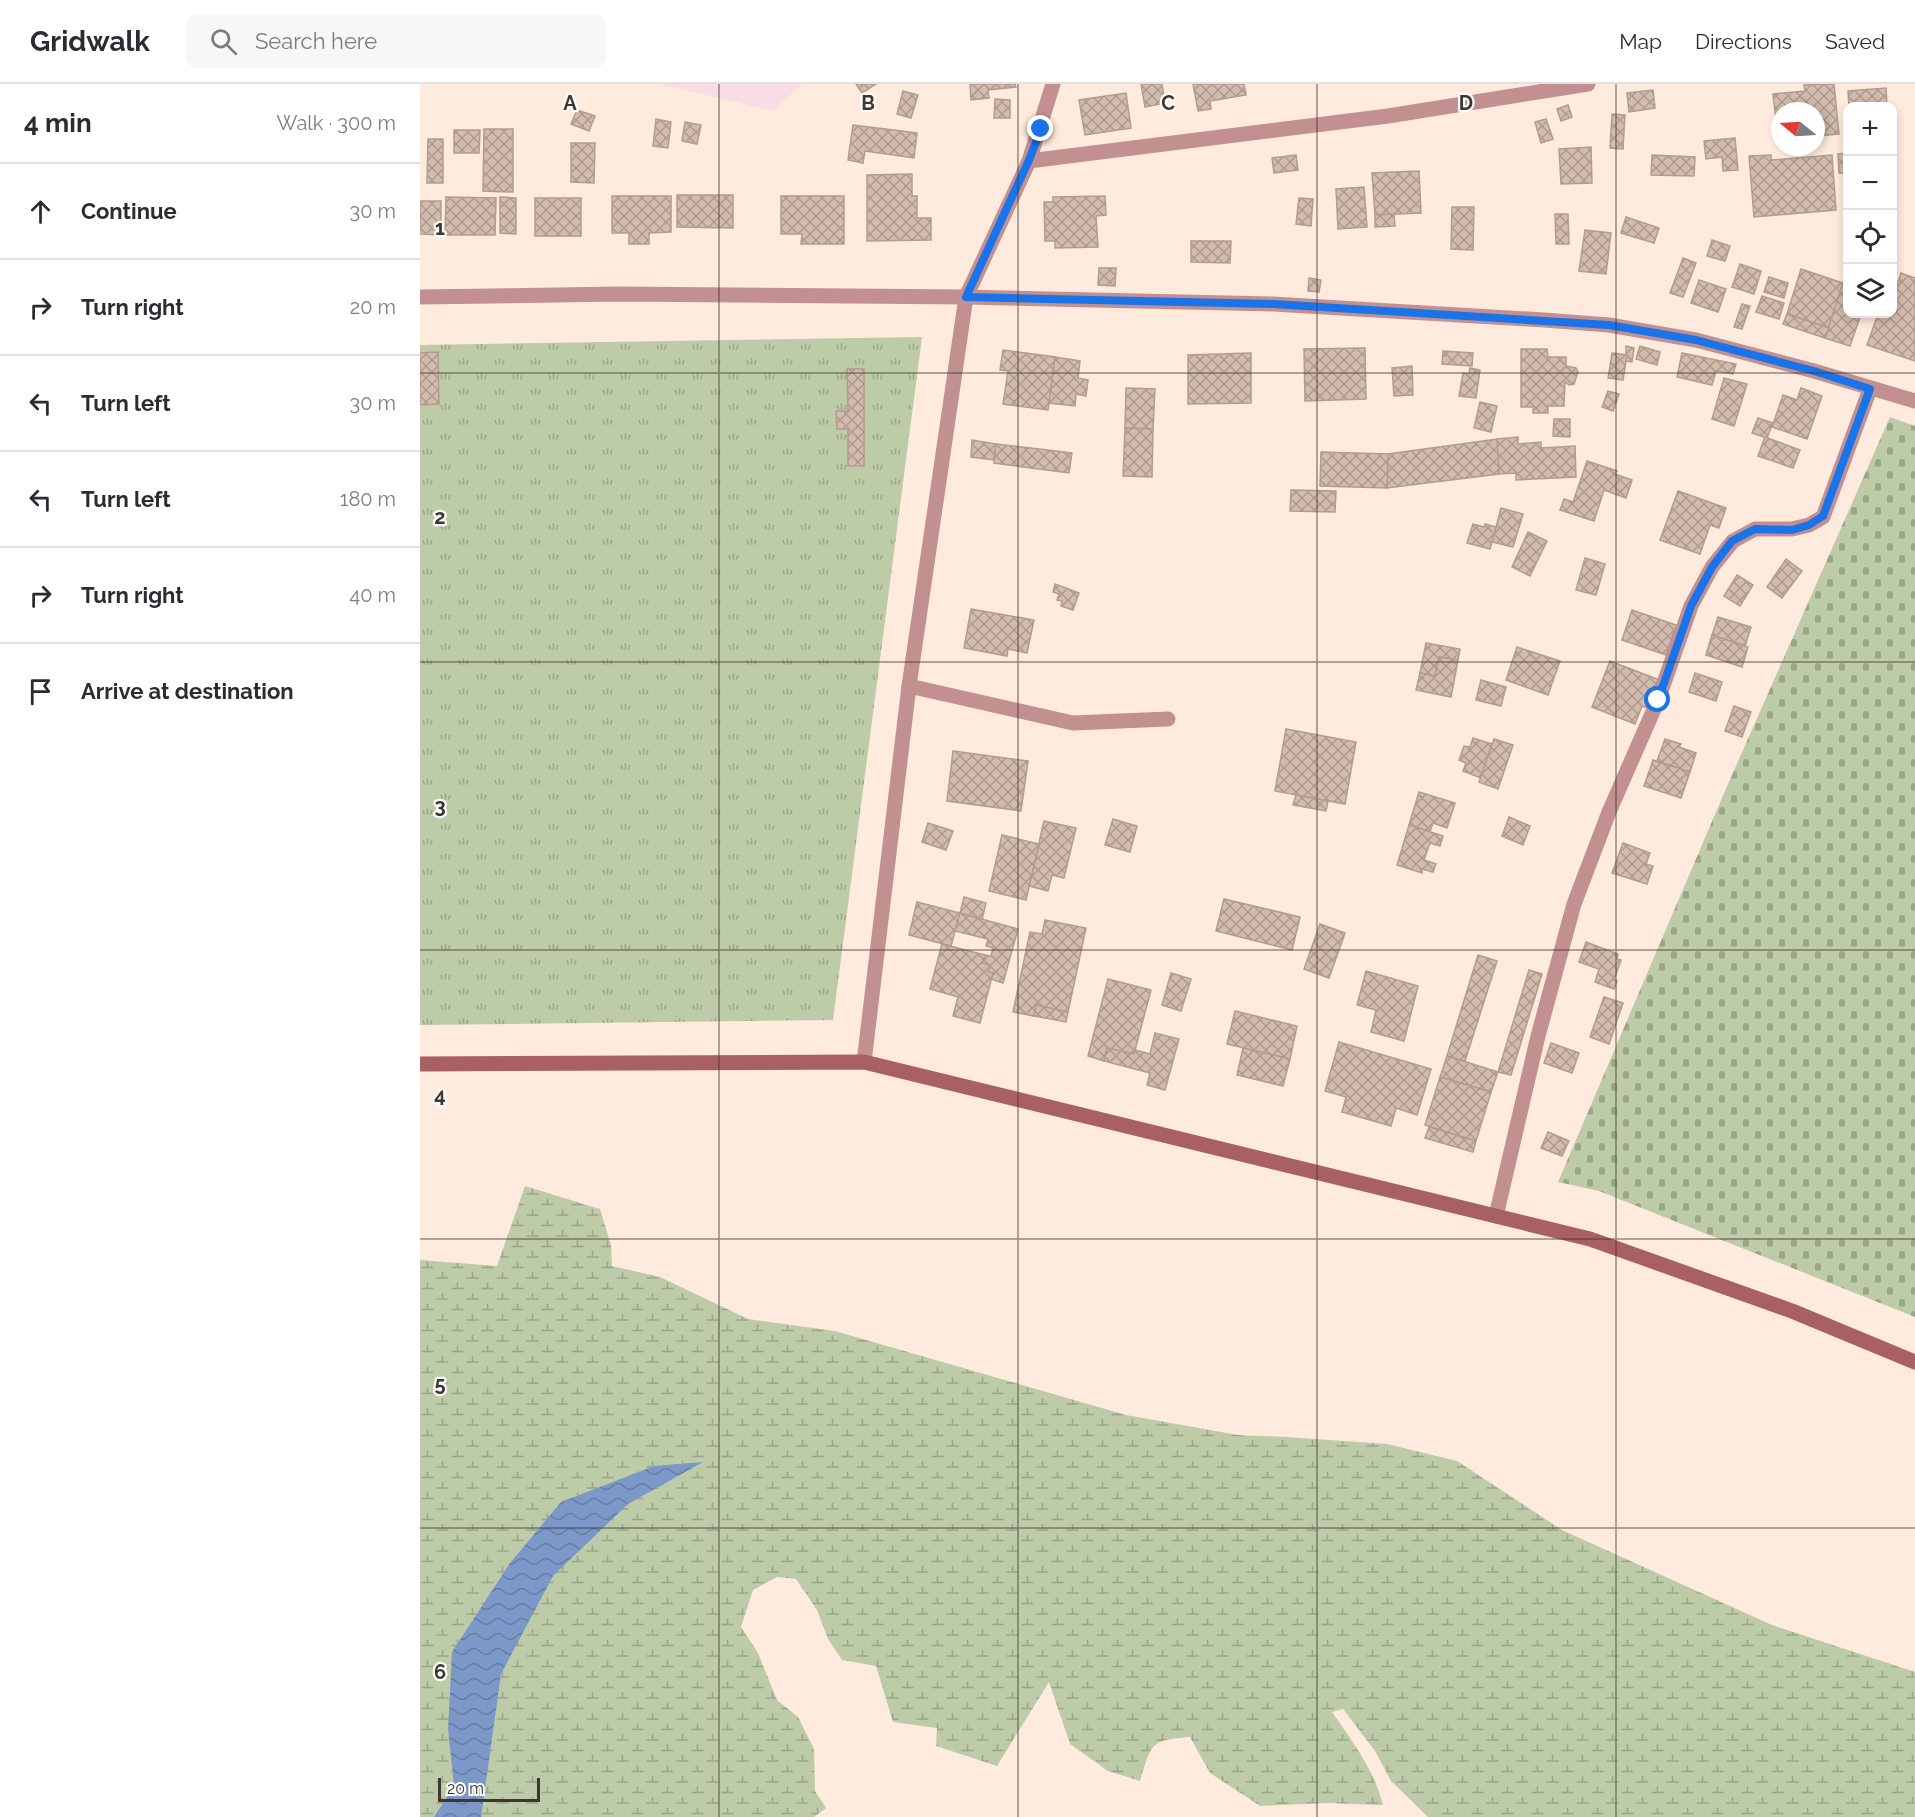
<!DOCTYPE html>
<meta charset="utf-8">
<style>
body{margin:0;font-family:Raleway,sans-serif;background:#f7f7f7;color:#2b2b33}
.controls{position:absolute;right:18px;top:18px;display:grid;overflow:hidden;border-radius:12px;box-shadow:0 3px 9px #0003}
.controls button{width:54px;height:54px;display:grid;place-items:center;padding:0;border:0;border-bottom:2px solid #e1e1e2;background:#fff;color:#2b2b33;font:30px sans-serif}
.compass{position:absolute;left:1351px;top:18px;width:54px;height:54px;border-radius:50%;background:#fff;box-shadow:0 3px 9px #0003;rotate:288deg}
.scale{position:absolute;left:18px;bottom:15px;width:102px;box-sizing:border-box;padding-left:6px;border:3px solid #403630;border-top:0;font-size:16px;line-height:21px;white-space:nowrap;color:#403630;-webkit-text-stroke:4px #fcfcfc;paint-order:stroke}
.stop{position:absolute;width:18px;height:18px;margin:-14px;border:4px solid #1a73e8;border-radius:50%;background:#fff}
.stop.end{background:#1a73e8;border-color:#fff;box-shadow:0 2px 6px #0008}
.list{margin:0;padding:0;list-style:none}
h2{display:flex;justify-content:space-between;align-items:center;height:78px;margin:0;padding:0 24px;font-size:26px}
h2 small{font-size:20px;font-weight:400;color:#7c7c81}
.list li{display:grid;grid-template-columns:39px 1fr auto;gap:18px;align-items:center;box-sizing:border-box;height:96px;padding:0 24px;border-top:2px solid #e1e1e2}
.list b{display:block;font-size:22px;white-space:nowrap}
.list em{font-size:20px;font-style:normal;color:#7c7c81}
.icon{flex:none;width:33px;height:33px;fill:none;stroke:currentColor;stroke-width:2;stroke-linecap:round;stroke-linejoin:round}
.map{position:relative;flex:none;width:1495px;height:1733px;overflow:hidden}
header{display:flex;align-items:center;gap:36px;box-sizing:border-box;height:84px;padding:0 30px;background:#fff;border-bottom:2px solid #e1e1e2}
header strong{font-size:28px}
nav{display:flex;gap:33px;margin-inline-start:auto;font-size:21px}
.search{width:420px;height:54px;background:#f7f7f7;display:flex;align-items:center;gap:15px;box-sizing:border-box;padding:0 21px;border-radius:12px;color:#7c7c81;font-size:22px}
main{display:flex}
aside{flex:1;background:#fff}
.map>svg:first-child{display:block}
.education{fill:#f8dde4}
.grass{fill:url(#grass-tufts);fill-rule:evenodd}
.wetland{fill:url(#wetland-marsh)}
.cemetery{fill:url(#cemetery-stones)}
.water{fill:url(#water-waves)}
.building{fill:url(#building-cross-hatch);stroke:#b29c8d;stroke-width:1.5}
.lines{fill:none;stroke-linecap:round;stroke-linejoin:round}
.street{stroke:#c39091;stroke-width:15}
.secondary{stroke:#a96064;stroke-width:15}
.route{stroke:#1a73e8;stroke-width:8}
.grid{fill:none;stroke:#403630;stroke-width:1.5;stroke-opacity:0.55}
.grid-label{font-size:20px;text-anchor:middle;font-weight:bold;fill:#403630;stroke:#fcfcfc;stroke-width:4.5;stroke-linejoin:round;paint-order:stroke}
</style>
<header>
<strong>Gridwalk</strong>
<div class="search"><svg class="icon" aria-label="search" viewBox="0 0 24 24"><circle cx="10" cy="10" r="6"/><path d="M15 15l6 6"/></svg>Search here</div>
<nav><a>Map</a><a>Directions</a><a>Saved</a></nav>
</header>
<main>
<aside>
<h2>4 min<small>Walk · 300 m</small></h2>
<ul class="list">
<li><svg class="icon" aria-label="ahead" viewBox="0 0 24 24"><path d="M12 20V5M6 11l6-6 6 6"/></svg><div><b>Continue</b></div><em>30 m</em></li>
<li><svg class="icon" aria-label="right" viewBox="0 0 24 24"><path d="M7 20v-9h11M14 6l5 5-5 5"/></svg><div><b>Turn right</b></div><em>20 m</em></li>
<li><svg class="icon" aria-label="left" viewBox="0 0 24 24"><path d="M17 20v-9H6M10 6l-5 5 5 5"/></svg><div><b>Turn left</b></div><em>30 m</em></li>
<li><svg class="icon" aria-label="left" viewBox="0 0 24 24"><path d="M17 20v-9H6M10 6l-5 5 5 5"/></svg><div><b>Turn left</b></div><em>180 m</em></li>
<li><svg class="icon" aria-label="right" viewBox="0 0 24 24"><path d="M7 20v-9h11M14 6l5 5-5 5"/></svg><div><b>Turn right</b></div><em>40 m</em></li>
<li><svg class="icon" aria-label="arrive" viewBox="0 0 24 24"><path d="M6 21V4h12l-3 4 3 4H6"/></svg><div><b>Arrive at destination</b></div></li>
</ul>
</aside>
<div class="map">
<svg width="1495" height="1733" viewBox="0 0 1495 1733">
<defs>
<pattern id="grass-tufts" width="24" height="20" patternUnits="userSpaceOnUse" patternTransform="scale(1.5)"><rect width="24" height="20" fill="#bdcba8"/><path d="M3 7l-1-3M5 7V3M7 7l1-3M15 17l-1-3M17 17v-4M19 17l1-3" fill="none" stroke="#9ba689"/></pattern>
<pattern id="wetland-marsh" width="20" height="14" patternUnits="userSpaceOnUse" patternTransform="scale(1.5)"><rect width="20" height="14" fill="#bdcba8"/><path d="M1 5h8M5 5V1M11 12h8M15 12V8" fill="none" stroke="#9ba689"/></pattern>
<pattern id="cemetery-stones" width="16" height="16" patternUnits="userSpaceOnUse" patternTransform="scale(1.5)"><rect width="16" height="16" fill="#bdcba8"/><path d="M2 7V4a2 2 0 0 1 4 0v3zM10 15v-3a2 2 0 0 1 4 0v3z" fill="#9ba689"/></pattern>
<pattern id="water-waves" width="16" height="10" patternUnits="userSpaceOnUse" patternTransform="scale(1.5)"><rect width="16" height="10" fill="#7b98c8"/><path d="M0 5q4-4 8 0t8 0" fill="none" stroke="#667da3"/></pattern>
<pattern id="building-cross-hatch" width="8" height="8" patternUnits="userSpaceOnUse" patternTransform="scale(1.5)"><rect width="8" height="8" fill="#d3bcad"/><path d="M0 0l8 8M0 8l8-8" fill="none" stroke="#ad9a8d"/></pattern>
</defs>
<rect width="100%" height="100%" fill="#feebde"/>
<path class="education" d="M239,0H382L353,27Z"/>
<path class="grass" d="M502,253L413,936L0,941V321L19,320L17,268L0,269V261ZM427,285H444V382H428V345H417L416,327H428Z"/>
<path class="wetland" d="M105,1102L180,1125L191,1161L192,1182L240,1193L328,1235L415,1247L706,1331L818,1351L867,1353L967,1360L1037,1377L1142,1446L1352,1541L1495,1588V1733H1008L971,1697L955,1667L923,1625L912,1628C933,1658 954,1686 963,1721L907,1719L840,1722L790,1689L770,1653C729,1656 732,1660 720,1697L688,1687L650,1660L629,1598L577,1682L516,1662L517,1644L473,1638L456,1582L422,1576L408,1555L397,1526L376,1495L357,1493L333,1506L321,1543L338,1569L357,1616L378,1633L394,1665L395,1707L406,1724L394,1733H0V1176L77,1182Z"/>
<path class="cemetery" d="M1470,333L1495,342V1233L1179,1107L1138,1098L1308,700Z"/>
<path class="water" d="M283,1378L208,1420L133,1492L81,1590L61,1733H14L34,1702L28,1645L32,1568L90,1479L141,1418L234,1382Z"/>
<g class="building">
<path d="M436,0H456L442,9Z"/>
<path d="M550,0H595L596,3L568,6L569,14L551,16Z"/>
<path d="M721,0H742L745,19L725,23Z"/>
<path d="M773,0H824L826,11L790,17L791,25L778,27Z"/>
<path d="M1414,0L1419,50L1396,52V27H1360V55L1358,56L1353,10L1385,7L1384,1Z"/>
<path d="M1466,4L1467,22H1429L1428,7Z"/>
<path d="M1233,6L1235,24L1209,28L1207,9Z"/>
<path d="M483,7L498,11L491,34L477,30Z"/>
<path d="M706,9L711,44L665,51L659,16Z"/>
<path d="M575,15L590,16V34H574Z"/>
<path d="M1148,21L1152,33L1141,37L1137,25Z"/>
<path d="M157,26L175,32L169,47L151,40Z"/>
<path d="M1192,30L1205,31L1203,65L1190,64Z"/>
<path d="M236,35L251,38L248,64L233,62Z"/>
<path d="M1126,35L1133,55L1121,59L1115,38Z"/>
<path d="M265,38L281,41L277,60L262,57Z"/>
<path d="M433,41L497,49L494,74L445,67L443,79L428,76Z"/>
<path d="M64,45H93V108L63,107Z"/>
<path d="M34,46H60L59,69H34Z"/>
<path d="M1315,54L1318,86L1303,87L1302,73L1286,75L1284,57Z"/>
<path d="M8,55H23V99H7Z"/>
<path d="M151,59H175L174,99L151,98Z"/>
<path d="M1171,63L1172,99L1141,100L1139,65Z"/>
<path d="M1428,69V89H1419L1418,70Z"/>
<path d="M876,71L878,86L854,89L852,74Z"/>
<path d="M1232,71L1275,73L1274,92L1231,91Z"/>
<path d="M1351,71V76L1412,71L1416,126L1334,133L1329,72Z"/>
<path d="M999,87L1001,129L955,131L952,89Z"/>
<path d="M492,90V112H497V134H511V156L447,157V91Z"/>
<path d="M944,103L947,143L918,145L916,105Z"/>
<path d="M257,111H313V144L257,143Z"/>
<path d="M192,112H251V148L229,149V160H209V149H192Z"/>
<path d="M361,112H424V160H381L382,150H361Z"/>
<path d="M685,112L686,131L676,132L678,163L635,164V157H625L624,118H633V113Z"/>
<path d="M26,113L76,114L75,151H25Z"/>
<path d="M80,113L96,114V150L80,149Z"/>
<rect x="115" y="114" width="46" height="38"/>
<path d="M879,114L893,115L891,142L876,140Z"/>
<path d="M0,117H21V151L0,150Z"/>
<path d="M1032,123H1054L1053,166L1031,165Z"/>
<path d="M974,130L975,142L955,143V131Z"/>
<path d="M1135,130H1148L1149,160H1136Z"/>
<path d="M1206,133L1239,144L1234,159L1201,149Z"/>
<path d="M1165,146L1191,149L1186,190L1159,187Z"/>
<path d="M1292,156L1310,162L1305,177L1287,172Z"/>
<path d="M771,157H811L810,179L771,178Z"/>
<path d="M1263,174L1276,179L1263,213L1250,209Z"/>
<path d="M1320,180L1341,187L1334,210L1312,203Z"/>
<path d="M679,184H696L695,202L678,201Z"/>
<path d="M1381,185L1423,199L1409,244L1367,230Z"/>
<path d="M1481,189L1495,194V277L1447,261L1458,230H1472V207L1475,208Z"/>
<path d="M1349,193L1368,199L1364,214L1344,208Z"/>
<path d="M889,194L901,196L899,208L888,207Z"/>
<path d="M1279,196L1306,205L1298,228L1271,219Z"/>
<path d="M1423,199L1428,200V230H1441L1430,262L1405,254Z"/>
<path d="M1342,212L1364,219L1359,235L1336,228Z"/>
<path d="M1322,220L1330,222L1322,245L1314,243Z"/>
<path d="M1367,230L1409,244L1405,254L1363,240Z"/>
<path d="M1206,262L1214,264L1212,278L1206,277Z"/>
<path d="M1220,262L1240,268L1237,281L1216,275Z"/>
<path d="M945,264L946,315L885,317L884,265Z"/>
<path d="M1101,265H1127L1128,273H1146V282L1156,284L1158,288L1154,300L1149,301L1145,298L1144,322H1128V329H1113V323H1101Z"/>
<path d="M583,266L635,273L628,326L583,320L588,287L580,286Z"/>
<path d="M1023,267L1053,269L1052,282L1022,280Z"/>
<path d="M18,268L19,320L0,321V269Z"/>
<path d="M831,269V319L768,320V271Z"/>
<path d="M1192,269L1207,271L1203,296L1188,294Z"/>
<path d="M1262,269L1316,280L1313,290L1296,287L1292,301L1257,293Z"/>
<path d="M635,273L660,277L658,294L668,296L666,312L656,310L655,322L629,319Z"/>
<path d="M992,282L993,311L974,312L972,284Z"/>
<path d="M1050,284L1060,286L1056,314L1039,312L1043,289L1049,290Z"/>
<path d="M427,285H444V382H428V345H417L416,327H428Z"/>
<path d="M1304,294L1327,300L1314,342L1292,335Z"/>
<path d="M706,304L735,305L733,345L705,344Z"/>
<path d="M1381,304L1402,312L1387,355L1352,343L1363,311L1377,316Z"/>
<path d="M1188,307L1199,310L1193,327L1182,323Z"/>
<path d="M1060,318L1077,322L1071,348L1054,344Z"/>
<path d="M1338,334L1353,339L1347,354L1332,349Z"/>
<path d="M1134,335H1150V353L1133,352Z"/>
<path d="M705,344L733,345L732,393L703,392Z"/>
<path d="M1098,353V360L1121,358V364L1155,362L1156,393L1096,396V389L1079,390L1077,355Z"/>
<path d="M1345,353L1380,366L1373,384L1338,372Z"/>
<path d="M1077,355L1079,390L967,404L968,370Z"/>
<path d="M552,356L576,360L574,376L551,373Z"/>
<path d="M576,360L652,369L649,389L574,379Z"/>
<path d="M901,368L968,370L967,404L900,402Z"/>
<path d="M1167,377L1197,387L1195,390L1212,396L1206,414L1184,406L1174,437L1140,426L1144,415L1153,418Z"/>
<path d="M871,406L916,407L915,428L870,427Z"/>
<path d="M1258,407L1306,424L1299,444L1290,441L1280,470L1240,456Z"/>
<path d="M1081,424L1103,430L1093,463L1072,458Z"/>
<path d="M1053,440L1064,443L1065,440L1076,443L1070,465L1047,459Z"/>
<path d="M1108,448L1127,457L1110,492L1092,483Z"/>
<path d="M1165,474L1185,480L1176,511L1156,506Z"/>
<path d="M1366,475L1382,487L1362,514L1347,503Z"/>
<path d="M1317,491L1333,501L1320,522L1304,512Z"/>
<path d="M635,500L659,509L653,526L641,522L642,517L637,516L639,510L633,508Z"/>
<path d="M551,525L614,536L607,569L588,565L587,572L544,564Z"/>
<path d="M1212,526L1256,541L1246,571L1202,556Z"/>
<path d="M1298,533L1331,543L1325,562L1292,551Z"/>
<path d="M1292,551L1328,563L1322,583L1286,571Z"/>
<path d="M1006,559L1040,565L1038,576L1019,573L1015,592L1000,589Z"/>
<path d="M1097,563L1140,577L1128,611L1086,596Z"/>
<path d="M1019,573L1038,576L1031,613L996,606L1000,589L1015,592Z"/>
<path d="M1190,577L1242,597L1231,625L1222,622L1215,640L1172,623Z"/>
<path d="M1275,589L1302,598L1296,617L1269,608Z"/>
<path d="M1061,596L1086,603L1081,622L1056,616Z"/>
<path d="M1314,622L1331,628L1322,653L1305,647Z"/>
<path d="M866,645L936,658L925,720L855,707Z"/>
<path d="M1053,654L1072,660L1061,694L1043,687L1046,679L1039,676L1044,662L1050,663Z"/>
<path d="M1074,655L1093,661L1078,705L1059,698Z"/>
<path d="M1245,655L1261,660L1259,663L1276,669L1270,688L1237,677Z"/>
<path d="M533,667L608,677L601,727L527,717Z"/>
<path d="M1233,676L1270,688L1261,714L1224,702Z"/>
<path d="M999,708L1035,719L1027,744L1013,739L1010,748L989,741Z"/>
<path d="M876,711L908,717L906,727L873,721Z"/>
<path d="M1089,733L1110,742L1103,761L1082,752Z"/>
<path d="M693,735L717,742L710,768L685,761Z"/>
<path d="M624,737L656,744L644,794L632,791L628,807L609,802Z"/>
<path d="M508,739L533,747L526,766L502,758Z"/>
<path d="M989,741L1023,752L1020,762L1010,759L1004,776L1016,780L1013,788L1002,785V789L977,781Z"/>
<path d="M582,751L619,760L606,816L569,807Z"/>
<path d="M1203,759L1230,769L1226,780L1233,782L1227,800L1192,789Z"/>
<path d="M544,813L566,819L562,836L540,829Z"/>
<path d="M804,815L880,833L872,866L796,847Z"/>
<path d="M497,818L540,829L531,862L489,851Z"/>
<path d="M540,829L598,845L583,899L571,895L573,889L568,888L570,881L562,879L565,871L571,872L573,864L566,862L568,855L535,847Z"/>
<path d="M625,836L666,844L648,928L616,921L614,932L593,928L610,848L622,850Z"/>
<path d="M900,840L925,849L909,894L884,885Z"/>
<path d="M1166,858L1198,870L1197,875L1201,876L1194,896L1197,897L1194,905L1175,898L1179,885L1159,878Z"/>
<path d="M522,860L565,871L562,879L570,881L568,888L573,889L560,939L533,932L538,913L510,905Z"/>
<path d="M1058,871L1077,877L1045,977L1027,972Z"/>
<path d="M1109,886L1122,890L1091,991L1078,988Z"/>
<path d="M946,887L998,902L984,957L951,948L956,926L937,921Z"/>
<path d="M751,889L771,895L761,927L742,921Z"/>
<path d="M688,895L731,906L714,970L687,964L684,977L668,972Z"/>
<path d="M1184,913L1203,919L1189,960L1170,953Z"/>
<path d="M616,921L648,928L646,938L614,932Z"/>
<path d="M815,927L877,942L870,975L807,960Z"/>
<path d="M735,949L759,955L745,1006L727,1001L730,989L684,977L687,964L714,970L715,966L730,970Z"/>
<path d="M919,958L1011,985L997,1031L976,1024L971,1042L922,1028L926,1013L905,1007Z"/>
<path d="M1131,959L1159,969L1152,989L1124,979Z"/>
<path d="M823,964L870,975L863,1002L817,991Z"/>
<path d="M1027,972L1078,988L1071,1008L1020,993Z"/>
<path d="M1020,993L1071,1008L1056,1057L1005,1041Z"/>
<path d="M1009,1043L1056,1057L1053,1068L1005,1054Z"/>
<path d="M1128,1048L1149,1057L1142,1072L1121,1064Z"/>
</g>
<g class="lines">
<g class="street">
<path d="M609,77L968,32L1168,0"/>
<path d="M0,213L199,210L546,213L853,220L1124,236L1189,241L1276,256L1394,287L1495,317"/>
<path d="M489,602L653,639L748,635"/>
<path d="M444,978L489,602L546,213L609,77L633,0"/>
<path d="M1076,1132L1118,952L1154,820L1189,728L1238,616L1271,522L1292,483L1313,457L1335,445H1372L1389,441L1403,433L1450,305"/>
</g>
<path class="secondary" d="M0,980L444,978L1170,1155L1372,1227L1495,1278"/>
</g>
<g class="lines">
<path class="route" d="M621,45L609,76L546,213L853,220L1189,241L1276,256L1394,287L1450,305L1403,432L1389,441L1372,446L1335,445L1312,457L1292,483L1271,522L1238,616"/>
</g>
<path class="grid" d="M299,0V1733M598,0V1733M897,0V1733M1196,0V1733M0,289H1495M0,578H1495M0,866H1495M0,1155H1495M0,1444H1495"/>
<g class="grid-label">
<text x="150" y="26">A</text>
<text x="448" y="26">B</text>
<text x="748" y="26">C</text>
<text x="1046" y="26">D</text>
<text x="20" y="151">1</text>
<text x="20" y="440">2</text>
<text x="20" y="729">3</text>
<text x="20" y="1018">4</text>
<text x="20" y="1307">5</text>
<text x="20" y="1595">6</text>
</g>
</svg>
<div class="controls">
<button>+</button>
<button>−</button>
<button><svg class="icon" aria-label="locate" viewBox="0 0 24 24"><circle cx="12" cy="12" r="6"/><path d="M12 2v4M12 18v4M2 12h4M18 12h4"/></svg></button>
<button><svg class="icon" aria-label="layers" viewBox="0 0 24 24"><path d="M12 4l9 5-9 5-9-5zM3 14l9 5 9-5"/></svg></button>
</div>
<svg class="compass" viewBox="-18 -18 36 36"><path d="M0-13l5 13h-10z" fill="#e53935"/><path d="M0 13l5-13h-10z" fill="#7c7c81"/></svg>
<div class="scale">20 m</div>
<div class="stop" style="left:1238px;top:616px"></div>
<div class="stop end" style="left:621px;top:45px"></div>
</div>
</main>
